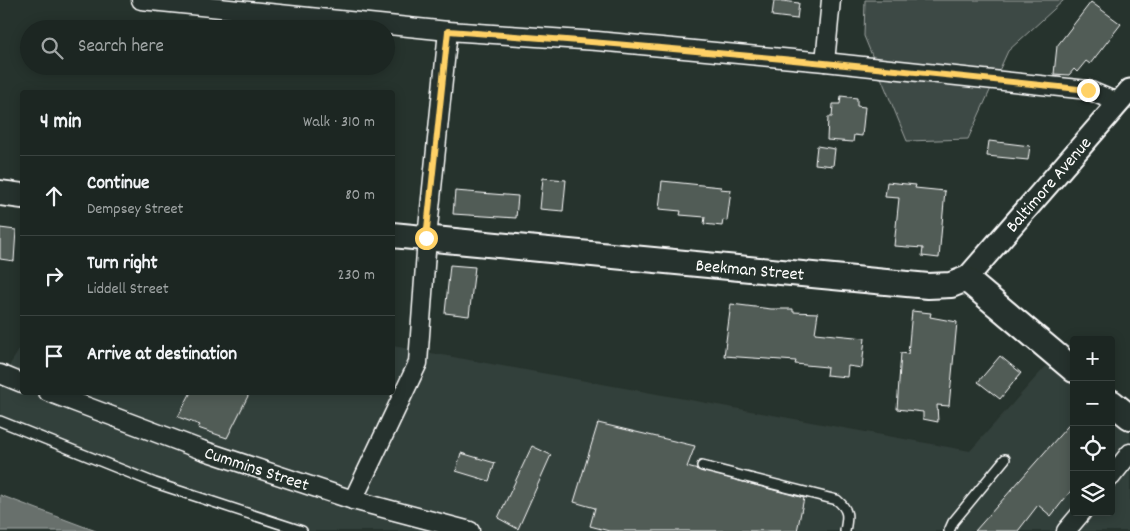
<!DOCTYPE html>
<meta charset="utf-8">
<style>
body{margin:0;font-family:Dekko,sans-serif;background:#29322f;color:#f1f3f6}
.controls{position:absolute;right:15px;bottom:15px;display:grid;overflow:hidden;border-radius:5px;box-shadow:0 2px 12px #0003}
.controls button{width:45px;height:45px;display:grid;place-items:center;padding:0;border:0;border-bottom:1px solid #3a4340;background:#1c2622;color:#f1f3f6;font:25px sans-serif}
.stop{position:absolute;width:15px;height:15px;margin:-11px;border:4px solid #ffd166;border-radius:50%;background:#fff}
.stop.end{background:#ffd166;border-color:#fff;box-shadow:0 1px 5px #0008}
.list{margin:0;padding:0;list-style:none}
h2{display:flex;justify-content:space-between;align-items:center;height:65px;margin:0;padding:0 20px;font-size:21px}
h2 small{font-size:16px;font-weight:400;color:#a0a5a5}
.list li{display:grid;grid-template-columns:32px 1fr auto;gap:15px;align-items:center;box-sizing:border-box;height:80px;padding:0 20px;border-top:1px solid #3a4340}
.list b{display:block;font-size:19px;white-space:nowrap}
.list p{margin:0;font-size:16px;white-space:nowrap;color:#a0a5a5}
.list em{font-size:16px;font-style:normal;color:#a0a5a5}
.icon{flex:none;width:28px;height:28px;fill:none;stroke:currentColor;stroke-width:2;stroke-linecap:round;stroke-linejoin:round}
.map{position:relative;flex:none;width:1130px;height:531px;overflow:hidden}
.search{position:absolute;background:#1c2622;box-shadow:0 2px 12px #0003;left:20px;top:20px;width:375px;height:55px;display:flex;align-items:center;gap:12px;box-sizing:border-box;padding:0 18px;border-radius:28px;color:#a0a5a5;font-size:19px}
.panel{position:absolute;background:#1c2622;box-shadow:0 2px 12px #0003;left:20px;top:90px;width:375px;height:305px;border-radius:5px}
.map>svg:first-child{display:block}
.built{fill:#333f3a}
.green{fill:#3e4944;stroke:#9ea4a2}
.water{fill:#67706c;stroke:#a4a9a7}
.building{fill:#515c57;stroke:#fff}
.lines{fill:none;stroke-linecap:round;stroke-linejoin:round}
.service-casing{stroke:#fff;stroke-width:12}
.minor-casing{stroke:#fff;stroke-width:21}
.tertiary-casing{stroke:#fff;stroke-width:25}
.secondary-casing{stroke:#fff;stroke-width:28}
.service{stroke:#26332d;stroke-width:9}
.minor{stroke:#26332d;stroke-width:18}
.tertiary{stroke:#26332d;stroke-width:21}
.secondary{stroke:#26332d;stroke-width:24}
.route{stroke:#ffd166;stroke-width:6}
.labels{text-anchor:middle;stroke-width:4;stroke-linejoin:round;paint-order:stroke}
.street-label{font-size:18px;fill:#fff;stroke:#26332d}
</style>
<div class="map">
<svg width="1130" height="531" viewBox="0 0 1130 531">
<rect width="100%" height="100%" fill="#26332d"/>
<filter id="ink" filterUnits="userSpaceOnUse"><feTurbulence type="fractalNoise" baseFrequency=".02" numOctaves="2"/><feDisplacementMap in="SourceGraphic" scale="10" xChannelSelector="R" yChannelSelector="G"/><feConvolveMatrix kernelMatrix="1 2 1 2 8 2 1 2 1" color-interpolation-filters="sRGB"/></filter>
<g filter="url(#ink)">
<path class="built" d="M22,345V392H392L393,346L970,451L1056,355L1074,370V512H1111V402L1130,417V531H302L155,483L0,421V381Z"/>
<path class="green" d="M865,0H1064L1008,51L968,139L907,141L864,36Z"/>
<path class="water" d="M0,495L85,527L96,531H0Z"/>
<g class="building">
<path d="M774,0L799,3L797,19L772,16Z"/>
<path d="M1091,2L1121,24L1090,64L1086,61L1077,72L1074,69L1069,75L1054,74L1057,46Z"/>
<path d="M841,96L857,98V106L865,107L862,136L854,135L853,142L827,140L828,117H832L833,104H840Z"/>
<path d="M989,141L1030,146L1028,160L987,156Z"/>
<path d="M817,146L835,149L833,166L815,164Z"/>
<path d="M543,178L566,180L563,211L540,209Z"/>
<path d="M662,181L721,187L720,189L731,190L727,221L723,220L722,226L704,224L705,217L680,215L681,211L659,209Z"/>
<path d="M887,182L916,185L915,188L945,191L939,258L922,256L923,248L894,246L899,198L885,197Z"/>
<path d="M455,191L518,196L516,218L453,214Z"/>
<path d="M0,228L16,230L14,261L0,259Z"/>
<path d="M450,265L475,267L469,316L445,313Z"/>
<path d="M731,304L771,309H793V312L818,313L815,333L865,338L862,368L848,366L847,377L826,375L827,367L795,364L796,361L724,356Z"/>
<path d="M912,311L931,313L930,317L957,322L949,406L937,405L938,422L923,419V412L897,409L901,353L908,354Z"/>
<path d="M1000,356L1021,373L1000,399L978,382Z"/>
<path d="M191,392H250L227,438L198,428L200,425L178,417Z"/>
<path d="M1074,419V487L1051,516L1038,505L1018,531H975Z"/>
<path d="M598,423L695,446L687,467L804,498L797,531H609L590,526L595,508L574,502Z"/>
<path d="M532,446L551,455L518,529L498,518Z"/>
<path d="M461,453L495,463L489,481L456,471Z"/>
</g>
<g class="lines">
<g class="service-casing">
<g id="service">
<path d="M0,421L155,483L302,531"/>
<path d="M702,466L837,500C849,510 848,516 845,531"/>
<path d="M949,531L953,522L1005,459"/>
</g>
</g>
<g class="minor-casing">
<g id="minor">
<path d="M141,0L448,31L597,41L825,62L1088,90L1119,103"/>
<path d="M825,62L831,0"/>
<path d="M0,374L22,383"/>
<path d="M48,392L202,450L353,500L470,531"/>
<path d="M1111,477L1130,453"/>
<path d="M353,500L418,363L427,238L448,31"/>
<path d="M1066,531L1082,512"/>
</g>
</g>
<g class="tertiary-casing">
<path id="tertiary" d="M966,279L1130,90"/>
</g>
<g class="secondary-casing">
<g id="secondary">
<path d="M0,193L22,196"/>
<path d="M392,235L928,286L951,285L966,279L1074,370"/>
<path d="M1111,402L1130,417"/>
</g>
</g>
<use href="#service" class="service"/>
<use href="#minor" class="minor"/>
<use href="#tertiary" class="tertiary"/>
<use href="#secondary" class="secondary"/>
</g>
</g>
<g class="lines" filter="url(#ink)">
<path class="route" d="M426,238L448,31C662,46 875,67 1088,90"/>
</g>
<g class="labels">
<g class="street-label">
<text transform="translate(1048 184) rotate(-49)" y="6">Baltimore Avenue</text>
<text transform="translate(750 269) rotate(5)" y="6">Beekman Street</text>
<text transform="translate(257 468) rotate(18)" y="6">Cummins Street</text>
</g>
</g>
</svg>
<div class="controls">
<button>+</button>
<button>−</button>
<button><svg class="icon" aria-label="locate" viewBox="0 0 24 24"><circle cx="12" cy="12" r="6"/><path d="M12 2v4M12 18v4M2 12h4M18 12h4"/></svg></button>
<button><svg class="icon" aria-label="layers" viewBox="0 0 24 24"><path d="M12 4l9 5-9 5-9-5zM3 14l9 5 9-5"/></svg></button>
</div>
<div class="stop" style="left:426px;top:238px"></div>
<div class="stop end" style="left:1088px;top:90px"></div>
<div class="search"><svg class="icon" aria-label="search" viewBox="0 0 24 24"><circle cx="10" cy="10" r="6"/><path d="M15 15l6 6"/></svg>Search here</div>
<section class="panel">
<h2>4 min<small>Walk · 310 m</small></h2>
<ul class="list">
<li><svg class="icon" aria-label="ahead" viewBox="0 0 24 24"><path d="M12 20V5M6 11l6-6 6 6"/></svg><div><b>Continue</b><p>Dempsey Street</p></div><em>80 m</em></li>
<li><svg class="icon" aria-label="right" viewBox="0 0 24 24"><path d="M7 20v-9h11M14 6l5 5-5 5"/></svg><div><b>Turn right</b><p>Liddell Street</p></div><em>230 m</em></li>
<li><svg class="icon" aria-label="arrive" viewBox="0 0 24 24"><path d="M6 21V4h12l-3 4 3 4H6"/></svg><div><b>Arrive at destination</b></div></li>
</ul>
</section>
</div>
